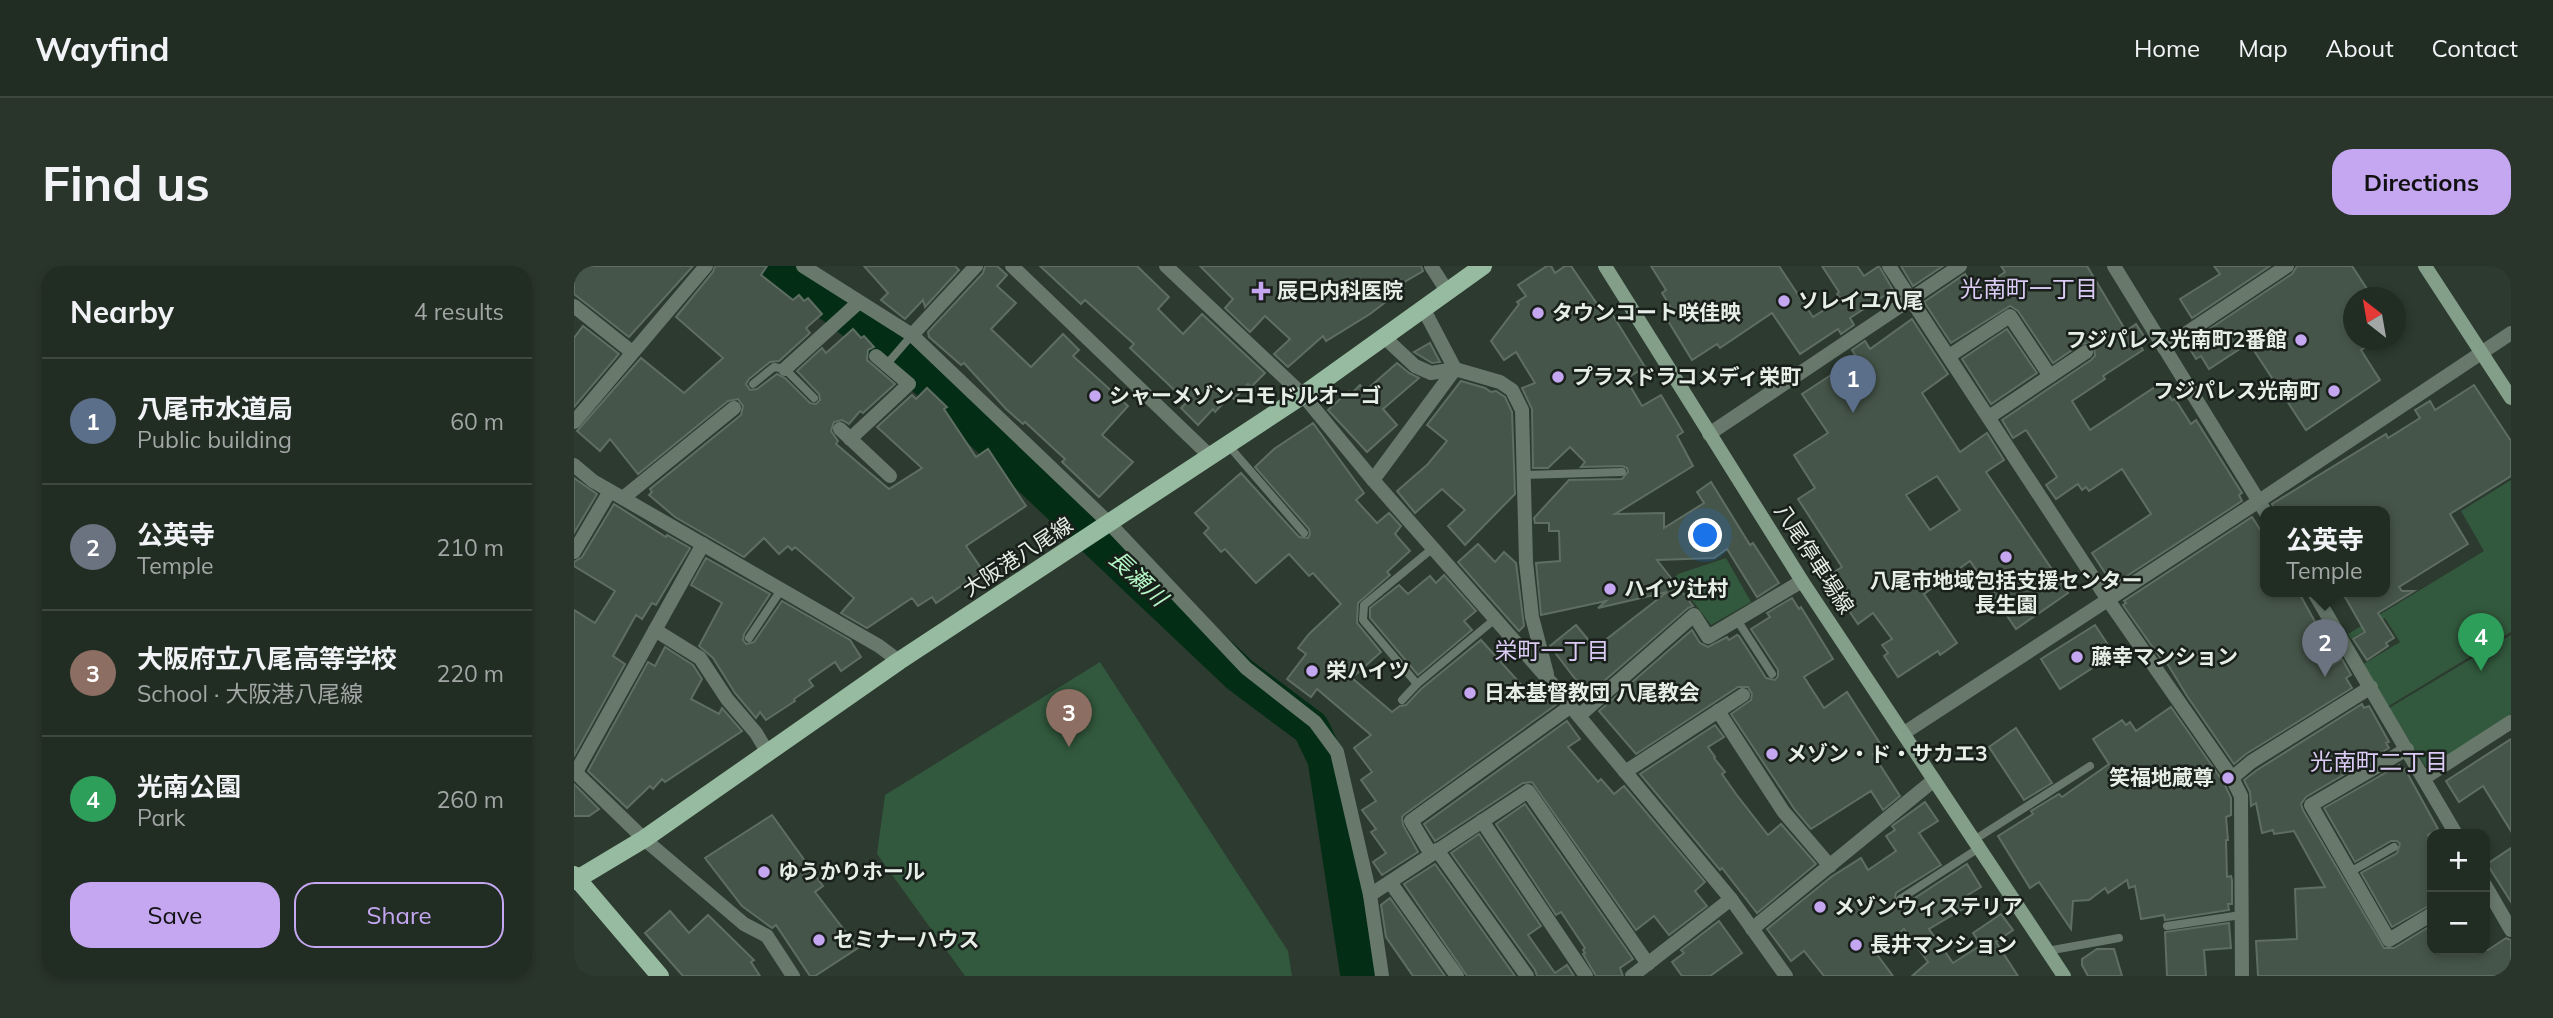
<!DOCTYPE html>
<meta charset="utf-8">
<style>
body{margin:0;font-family:Mulish,"Noto Sans JP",sans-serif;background:#29342b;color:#f1f3f6}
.controls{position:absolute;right:21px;bottom:21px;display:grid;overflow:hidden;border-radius:14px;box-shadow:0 4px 10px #0003}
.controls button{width:63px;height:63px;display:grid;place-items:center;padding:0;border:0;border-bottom:2px solid #3e4841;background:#212c23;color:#f1f3f6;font:35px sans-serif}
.compass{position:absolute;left:1769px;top:21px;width:63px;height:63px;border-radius:50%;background:#212c23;box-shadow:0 4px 10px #0003;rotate:329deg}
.you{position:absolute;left:1132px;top:270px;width:24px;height:24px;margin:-18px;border:5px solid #fff;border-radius:50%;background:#1a73e8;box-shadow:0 0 0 10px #1a73e833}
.badge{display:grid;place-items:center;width:46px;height:46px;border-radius:50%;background:#c5a7f1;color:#fff;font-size:23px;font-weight:700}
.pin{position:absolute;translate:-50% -58px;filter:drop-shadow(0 2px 4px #0008)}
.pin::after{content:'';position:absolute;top:37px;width:24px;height:21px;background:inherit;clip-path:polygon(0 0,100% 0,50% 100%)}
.popup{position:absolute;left:1686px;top:240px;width:130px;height:91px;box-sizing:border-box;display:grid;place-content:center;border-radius:14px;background:#212c23;filter:drop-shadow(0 2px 5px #0005);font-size:23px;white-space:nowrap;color:#a2a7a6}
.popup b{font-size:26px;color:#f1f3f6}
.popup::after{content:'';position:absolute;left:50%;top:100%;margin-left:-14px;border:14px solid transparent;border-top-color:#212c23}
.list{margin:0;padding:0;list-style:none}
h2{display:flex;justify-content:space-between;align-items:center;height:91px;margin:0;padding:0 28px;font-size:30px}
h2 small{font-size:23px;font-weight:400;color:#a2a7a6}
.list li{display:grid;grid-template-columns:46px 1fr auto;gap:21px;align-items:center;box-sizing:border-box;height:126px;padding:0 28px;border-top:2px solid #3e4841}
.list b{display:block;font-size:26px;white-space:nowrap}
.list p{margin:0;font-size:23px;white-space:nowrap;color:#a2a7a6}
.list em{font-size:23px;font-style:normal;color:#a2a7a6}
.actions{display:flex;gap:14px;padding:21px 28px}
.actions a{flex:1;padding:16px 0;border:2px solid #c5a7f1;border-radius:21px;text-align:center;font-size:24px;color:#c5a7f1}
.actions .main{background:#c5a7f1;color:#111}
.map{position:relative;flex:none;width:1937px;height:710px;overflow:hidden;border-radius:21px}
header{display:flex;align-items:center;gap:42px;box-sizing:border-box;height:98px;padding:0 35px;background:#212c23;border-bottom:2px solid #3e4841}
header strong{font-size:33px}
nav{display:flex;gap:38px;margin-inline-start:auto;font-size:24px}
.intro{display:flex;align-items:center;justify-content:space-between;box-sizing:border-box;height:168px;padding:0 42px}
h1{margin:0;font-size:49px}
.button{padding:18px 32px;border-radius:21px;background:#c5a7f1;color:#111;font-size:24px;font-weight:700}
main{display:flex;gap:42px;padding:0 42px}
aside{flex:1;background:#212c23;border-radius:21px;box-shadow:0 4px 10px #0003}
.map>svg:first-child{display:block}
.green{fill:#32593d}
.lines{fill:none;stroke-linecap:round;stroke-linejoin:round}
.river{stroke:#032d14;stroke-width:37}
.building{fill:#465549;stroke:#5f6e62;stroke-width:2;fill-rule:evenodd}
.lane{stroke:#68796c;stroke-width:8}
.street{stroke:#68796c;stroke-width:14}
.secondary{stroke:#839e89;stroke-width:14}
.primary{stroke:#97bba0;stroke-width:18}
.poi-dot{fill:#c5a7f1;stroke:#191f1a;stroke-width:2.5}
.labels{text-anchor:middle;stroke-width:5;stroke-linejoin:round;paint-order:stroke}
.poi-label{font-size:21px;font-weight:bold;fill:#e5eee7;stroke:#191f1a;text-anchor:start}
.street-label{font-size:21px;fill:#e5eee7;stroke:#191f1a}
.neighbourhood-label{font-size:23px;fill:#dbcbf5;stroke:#191f1a}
.water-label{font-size:23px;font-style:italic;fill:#b4f6c5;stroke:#191f1a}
</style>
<header>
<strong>Wayfind</strong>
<nav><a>Home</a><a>Map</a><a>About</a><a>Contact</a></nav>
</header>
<div class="intro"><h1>Find us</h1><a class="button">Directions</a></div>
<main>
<aside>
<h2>Nearby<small>4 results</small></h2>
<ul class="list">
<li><span class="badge" style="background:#5c6f8a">1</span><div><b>八尾市水道局</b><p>Public building</p></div><em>60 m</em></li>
<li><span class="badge" style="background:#6b7280">2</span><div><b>公英寺</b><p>Temple</p></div><em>210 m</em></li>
<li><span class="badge" style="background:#8d6e63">3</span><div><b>大阪府立八尾高等学校</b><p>School · 大阪港八尾線</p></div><em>220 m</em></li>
<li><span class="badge" style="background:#2e9e5b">4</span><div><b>光南公園</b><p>Park</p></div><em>260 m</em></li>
</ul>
<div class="actions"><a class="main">Save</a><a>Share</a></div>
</aside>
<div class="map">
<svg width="1937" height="710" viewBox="0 0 1937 710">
<rect width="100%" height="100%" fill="#2c3a2f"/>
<g class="green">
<path d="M1937,214V366L1813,441L1788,399L1826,376L1811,352L1777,373L1774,368L1910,285L1887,245Z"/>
<path d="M1152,292L1177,336L1137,359L1101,311L1104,308Z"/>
<path d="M1937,369V451L1862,502L1852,501L1815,442Z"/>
<path d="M526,396L714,685L718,710H391L303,588L311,529Z"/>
</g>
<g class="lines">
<path class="river" d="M199,0L265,43L353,113L666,409L737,462L752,493L785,710"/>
</g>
<g class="building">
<path d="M0,0H119L55,71L0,28Z"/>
<path d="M141,0H193L187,9L219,34L225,29L230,35L234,32L248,48L232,62L236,67L205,95L196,96L175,113L172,118L176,124L183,123L203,108L211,112L236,137L242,138L246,134L245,128L223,105L248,82L252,87L279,63L287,72L290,70L300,81L294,84L293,94L321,118L289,147L286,145L275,158L268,154L260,156L257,165L264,175L262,178L315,223L348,202L303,161L338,129L342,133L353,122L373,141L370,143L402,191L414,183L452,240L392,280L409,305L362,337L358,331L344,340L338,332L293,362L267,347L280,332L221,281L218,284L214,280L205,288L190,272L170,291L101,251L75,229L78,226L76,223L167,149L169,140L164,133L154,135L64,208L36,173L26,185L3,165L67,92L110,127L149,92L102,51L139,6Z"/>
<path d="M290,0H381L385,4L351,41L349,34L331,53L307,34L314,27Z"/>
<path d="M411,0H423L433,9L423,20L442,37L417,63L457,101L489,68L505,84L499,90L554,140L528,169L559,196L525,231L488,196L491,193L451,156L449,158L432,143L390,97L387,99L355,71L354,66L409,7Z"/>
<path d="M466,0H563L595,31L584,43L609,68L628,48L691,107L677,121L674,118L660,133L656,130L641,146L639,143L624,159L607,142L613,136L556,82L560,78L511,34L507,38Z"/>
<path d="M626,0H847L849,5L827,18L830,22L796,48L752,75L749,70L714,101L700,88L716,73L691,50L676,66L651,42L659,33Z"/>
<path d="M973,0H977L981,7L991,0H997L1032,51L1038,48L1071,101L1052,113L1068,140L1087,129L1109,166L1103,170L1119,200L1041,248L1090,247V262L1130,237L1123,226L1137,216L1176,279L1179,277L1205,317L1183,331L1153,283L1140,292L1083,294L1119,340L1114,342L1006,436L997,425L1005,418L976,380L1002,359L1021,382L1093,326L1024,342L1032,335L967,349L962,297L986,295L985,265H975V257H961L960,252L995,214L1048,213L1054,206L1053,202L1048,200L1007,201L1011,196L996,181L974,202H959L958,143L948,122L961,117L942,86L930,94L917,75L945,38L943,36L952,30L944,19Z"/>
<path d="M1077,0H1205L1239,51L1267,33L1263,28L1265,26L1248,0H1283L1290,10L1305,0L1319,24L1276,52L1280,59L1267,68L1264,63L1226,88L1198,47L1146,82L1143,78L1118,94L1088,45L1096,40L1088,27L1092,24Z"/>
<path d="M1327,0H1369L1339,20Z"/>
<path d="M1427,0H1513L1552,65L1562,58L1573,75L1566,79L1569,84L1529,110L1531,113L1498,135L1516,164L1587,117L1598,134L1601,133L1617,158L1622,154L1668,227L1665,229L1668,235L1539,319L1518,287L1577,248L1548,203L1515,225L1512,221L1508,224L1504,218L1482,233L1472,219L1483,211L1452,164L1439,172L1428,154L1517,94L1521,90L1520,81L1516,77L1507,78L1479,97L1444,45L1436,40L1377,77L1350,36L1391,8L1403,25L1431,6Z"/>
<path d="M1640,0H1696L1618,52L1606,33L1646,8Z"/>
<path d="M1723,0H1778L1799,32H1780V74H1803L1787,84L1806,114L1732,164L1675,77L1635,103L1627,90L1622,93L1613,78L1718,8Z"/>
<path d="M1338,53L1374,108L1348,127L1386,186L1413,167L1430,194L1412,206L1494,327L1442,363L1396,295L1350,328L1383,377L1366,389L1364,385L1324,411L1310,390L1314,387L1308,379L1318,373L1299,347L1284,358L1252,311L1268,301L1224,233L1241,222L1220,189L1254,167L1228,128L1283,92L1278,84L1291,75L1296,83ZM1363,210L1386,244L1356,264L1332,229Z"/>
<path d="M9,60L45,88L0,141V72Z"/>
<path d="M1433,63L1463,107L1417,138L1388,93Z"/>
<path d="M856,77L866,96L858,97L840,86Z"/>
<path d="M823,97L835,107L845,112L809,143L823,159L793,186L754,144L775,125L778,127L786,119L791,125Z"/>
<path d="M887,115L911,122L917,126L922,125L931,131L938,146L941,228L891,279L874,260L891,244L868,223L841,247L823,225L854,198L873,175L853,159Z"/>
<path d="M1900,119L1937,175V210L1876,248L1894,278L1825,321L1828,325H1840L1804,347L1820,372L1812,377L1814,380L1793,394L1779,373L1791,366L1771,331L1781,325H1810V245H1701L1698,238L1812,168L1814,172L1846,152L1841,144L1856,135L1861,144Z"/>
<path d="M739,157L790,227L782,234L803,257L815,247L827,260L821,268L836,285L813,306L816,309L784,337L783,357L807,386L778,412L818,446L826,440L832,439L847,423L907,374L952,424L962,416L981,439L983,438L831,548L828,551L829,559L844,586L808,609L799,596L812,587L797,566L802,563L788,544L802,535L787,514L798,506L780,482L797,469L743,423L737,431L713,413L732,388L724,382L735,368L767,338L739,307L735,310L715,288L682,317L651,283L647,286L630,267L635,262L621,247L667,207L725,271L734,272L736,268L735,263L681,201L700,183Z"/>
<path d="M0,212L23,228L0,267Z"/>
<path d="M40,238L92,271L93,269L116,282L82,339L78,337L68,353L62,349L39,390L51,398L0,490V344L21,357L41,325L0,300V296L8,291Z"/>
<path d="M1678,251L1691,271V325H1724L1744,361L1731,368L1752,403L1768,393L1777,409L1772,412L1778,422L1672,488L1660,498L1613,430L1591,394L1589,396L1549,339L1552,337L1550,335Z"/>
<path d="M904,278L921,296L930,286L942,297L950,360L945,365L884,296Z"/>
<path d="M132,292L196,328L170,368L169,374L172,378L180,376L208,335L276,374L287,391L267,405L261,396L235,414L239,420L220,433L221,435L192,454L186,446L182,452L161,427L139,392L125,380L148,337L117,319Z"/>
<path d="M870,309L902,345L890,355L898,364L844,409L796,352V342L825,319L834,328L856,310L862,317Z"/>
<path d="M1218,332L1225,343L1227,341L1259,393L1230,411L1250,442L1273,426L1309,482L1299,488L1326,530L1309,544L1297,525L1237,563L1221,544L1157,448L1177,434L1178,428L1174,421H1164L1062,488L1025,445L1118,364L1126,377L1134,381L1153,371L1155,374L1163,369L1165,370L1192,412L1201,414L1204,410V404L1177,363L1196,351L1193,347Z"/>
<path d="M1521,359L1540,388L1486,423L1467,393Z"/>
<path d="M91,381L119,399L128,413L117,433L145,448L148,442L168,465L91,516L88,513L79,523L76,520L53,542L14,505L74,396L81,400Z"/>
<path d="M1788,438L1790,442L1795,440L1815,476L1812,477L1815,482L1732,531L1727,538L1729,544L1810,682H1820L1858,659V684H1914L1932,672L1937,674V710H1684L1682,675L1723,673L1721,623L1751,621L1720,565L1700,568L1699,564L1688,567L1682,537L1677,540L1676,526L1670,514L1683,504Z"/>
<path d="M1597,441L1650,517L1657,532V549L1652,551L1654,574H1652L1653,611L1657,610L1658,614V638H1654L1655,644L1591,654L1590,649L1567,653L1561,620L1555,622L1553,614L1534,627L1531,622L1515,634L1499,635L1497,663L1465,616L1456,622L1424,570L1459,548L1457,545L1485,528L1488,531L1535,498L1519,473L1548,454L1552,459L1556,456L1562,465Z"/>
<path d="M993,455L1006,473L994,481L1024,516L1027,513L1040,528L1050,520L1131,616L1121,625L1133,640L1095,669L1080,650L1062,664L958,516L949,517L861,575L850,558Z"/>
<path d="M1141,459L1150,471L1134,481L1141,491L1140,492L1151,506L1148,508L1162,528L1194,569L1207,558L1242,598L1183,647L1148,602L1146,604L1066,508Z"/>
<path d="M1442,462L1478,517L1450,534L1415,481Z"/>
<path d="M1937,473V565L1909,520L1885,536L1872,515Z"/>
<path d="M1825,499L1829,505L1831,503L1864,563L1854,569L1858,575V638L1818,661L1787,607L1823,587L1826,578L1823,575H1817L1781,596L1750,542Z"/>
<path d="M0,518L25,543L15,550H0Z"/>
<path d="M1351,536L1364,555L1345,567L1367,599L1322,627L1320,636L1324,639H1330L1393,598L1407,621L1389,632L1394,640L1355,663L1379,697L1407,679L1399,667L1427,648L1439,664L1422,676L1444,710H1338L1354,696L1330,663L1301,686L1319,710H1250L1230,685L1217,695L1193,663L1257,611L1287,592L1294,604L1322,585L1312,570L1321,564L1318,560Z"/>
<path d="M951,538L1059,693L1046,702L1049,710H1022L1009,688L1011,687L1009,684L1011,682L987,646L982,649L922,558Z"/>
<path d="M198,549L249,620L241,626L284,682L241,710H236L202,659L198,662L168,640L131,592Z"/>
<path d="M905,568L967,660L954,669L981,707L993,699L1000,710H963L961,704L877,587Z"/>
<path d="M1937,582V636L1913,598Z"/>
<path d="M861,598L941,710H893L830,618Z"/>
<path d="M816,632L871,710H839L812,671L807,639Z"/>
<path d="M96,645L115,667L134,649L180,694L177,696L186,710H109L71,667Z"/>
<path d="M1145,655L1168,687L1136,710H1108L1098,696L1110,687L1107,684Z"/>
<path d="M1655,657L1657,682L1630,684L1632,710H1593L1591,666Z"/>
<path d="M1523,683H1540L1548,710H1514L1508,699V693Z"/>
</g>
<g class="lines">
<g class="lane">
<path d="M312,99L338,69"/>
<path d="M179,118L200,101L211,103L240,132"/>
<path d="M654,179L730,267"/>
<path d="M950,209L1048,206"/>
<path d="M1163,354L1198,408"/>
<path d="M175,372L207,324"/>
<path d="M843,418L789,354L790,339L859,282"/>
<path d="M828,434L843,418L921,353"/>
<path d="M1400,574L1516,500"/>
<path d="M1776,606L1820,581"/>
<path d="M1326,633L1405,582"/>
<path d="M1593,660L1667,649"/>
<path d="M1473,685L1545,672"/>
</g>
<g class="street">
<path d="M229,0L338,69L536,258L672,402L741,456L763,486L796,629L808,710"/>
<path d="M438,0L637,191"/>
<path d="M592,0L729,129L799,214L974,413L1157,633L1212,710"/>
<path d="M857,0L873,25"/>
<path d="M1315,0L1534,334L1658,512L1667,530L1668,710"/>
<path d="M1540,0L1692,247"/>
<path d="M0,40L58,86"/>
<path d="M338,69L402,0"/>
<path d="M810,71L841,100L857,107L881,103L849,42"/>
<path d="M1590,82L1713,0"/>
<path d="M1375,90L1436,50L1476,110"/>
<path d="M211,103L285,36"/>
<path d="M1415,151L1512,86"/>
<path d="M0,156L132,0"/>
<path d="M266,163L316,210"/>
<path d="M1135,168L1386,0"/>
<path d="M276,173L335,118L302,90"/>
<path d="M0,199L19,215L305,380L325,395"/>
<path d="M799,214L881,103L926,116L938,124L948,144L952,296L958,351L973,408"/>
<path d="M49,232L160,142"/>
<path d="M0,286L36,225"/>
<path d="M1739,325L1882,568"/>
<path d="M81,364L126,392L153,433L182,467L194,487"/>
<path d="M1144,445L1209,545L1256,600"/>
<path d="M1005,450L1120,349L1134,371L1228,315"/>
<path d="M1330,467L1685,235L1937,67"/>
<path d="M1833,483L1737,539L1815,674L1858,648"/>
<path d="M0,505L70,573L170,658L193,670L219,710"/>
<path d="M2,506L129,278"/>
<path d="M1051,506L1169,429"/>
<path d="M1658,512L1677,496L1797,421"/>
<path d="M1850,512L1937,456"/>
<path d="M908,555L1012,710"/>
<path d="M863,584L953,710"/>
<path d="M857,588L837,555L997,440"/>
<path d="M816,616L883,710"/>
<path d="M1911,619L1937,664"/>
<path d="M796,629L954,525L1074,698"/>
<path d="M1178,663L1360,514"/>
<path d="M1058,710L1157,633"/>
</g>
<g class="secondary">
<path d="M1031,0L1228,315L1490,710"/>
<path d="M1851,0L1937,132"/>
</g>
<g class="primary">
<path d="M0,609L86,710"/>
<path d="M0,615L70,573L325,395L729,129L909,0"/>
</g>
</g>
<g class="poi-dot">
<path d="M683.5 14.5h7v7h7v7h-7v7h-7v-7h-7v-7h7z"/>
<circle cx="1210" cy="35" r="7"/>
<circle cx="964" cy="47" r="7"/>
<circle cx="1727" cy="74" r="7"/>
<circle cx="984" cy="111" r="7"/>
<circle cx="1760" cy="125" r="7"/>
<circle cx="521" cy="130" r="7"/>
<circle cx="1432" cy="291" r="7"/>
<circle cx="1036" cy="323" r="7"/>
<circle cx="1503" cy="391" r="7"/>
<circle cx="738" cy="405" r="7"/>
<circle cx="896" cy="427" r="7"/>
<circle cx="1198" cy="488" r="7"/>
<circle cx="1654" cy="512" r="7"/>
<circle cx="190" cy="606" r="7"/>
<circle cx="1246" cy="641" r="7"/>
<circle cx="245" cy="674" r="7"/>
<circle cx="1282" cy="679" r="7"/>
</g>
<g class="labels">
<g class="poi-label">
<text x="703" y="32">辰巳内科医院</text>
<text x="1224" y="42">ソレイユ八尾</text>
<text x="978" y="54">タウンコート咲佳映</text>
<text x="1713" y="81" text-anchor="end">フジパレス光南町2番館</text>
<text x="998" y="118">プラスドラコメディ栄町</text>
<text x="1746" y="132" text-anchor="end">フジパレス光南町</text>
<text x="535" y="137">シャーメゾンコモドルオーゴ</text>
<text x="1432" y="322" text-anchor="middle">八尾市地域包括支援センター<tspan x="1432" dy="24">長生園</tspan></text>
<text x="1050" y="330">ハイツ辻村</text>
<text x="1517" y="398">藤幸マンション</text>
<text x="752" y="412">栄ハイツ</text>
<text x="910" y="434">日本基督教団 八尾教会</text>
<text x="1212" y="495">メゾン・ド・サカエ3</text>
<text x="1640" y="519" text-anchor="end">笑福地蔵尊</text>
<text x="204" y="613">ゆうかりホール</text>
<text x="1260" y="648">メゾンウィステリア</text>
<text x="259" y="681">セミナーハウス</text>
<text x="1296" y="686">長井マンション</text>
</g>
<g class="street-label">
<text transform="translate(444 291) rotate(-33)" y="7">大阪港八尾線</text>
<text transform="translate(1240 293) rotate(57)" y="7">八尾停車場線</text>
</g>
<g class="neighbourhood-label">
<text x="1455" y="31">光南町一丁目</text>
<text x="978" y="393">栄町一丁目</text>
<text x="1805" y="504">光南町二丁目</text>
</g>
<g class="water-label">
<text transform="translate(564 312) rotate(43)" y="8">長瀬川</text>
</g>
</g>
</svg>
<div class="controls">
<button>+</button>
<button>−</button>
</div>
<svg class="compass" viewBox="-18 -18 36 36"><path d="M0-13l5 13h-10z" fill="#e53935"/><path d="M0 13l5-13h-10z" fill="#a2a7a6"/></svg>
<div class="you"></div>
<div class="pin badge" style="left:1279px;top:147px;background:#5c6f8a">1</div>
<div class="pin badge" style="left:1751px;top:411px;background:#6b7280">2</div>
<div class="popup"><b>公英寺</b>Temple</div>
<div class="pin badge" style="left:495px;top:481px;background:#8d6e63">3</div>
<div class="pin badge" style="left:1907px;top:405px;background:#2e9e5b">4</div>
</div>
</main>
